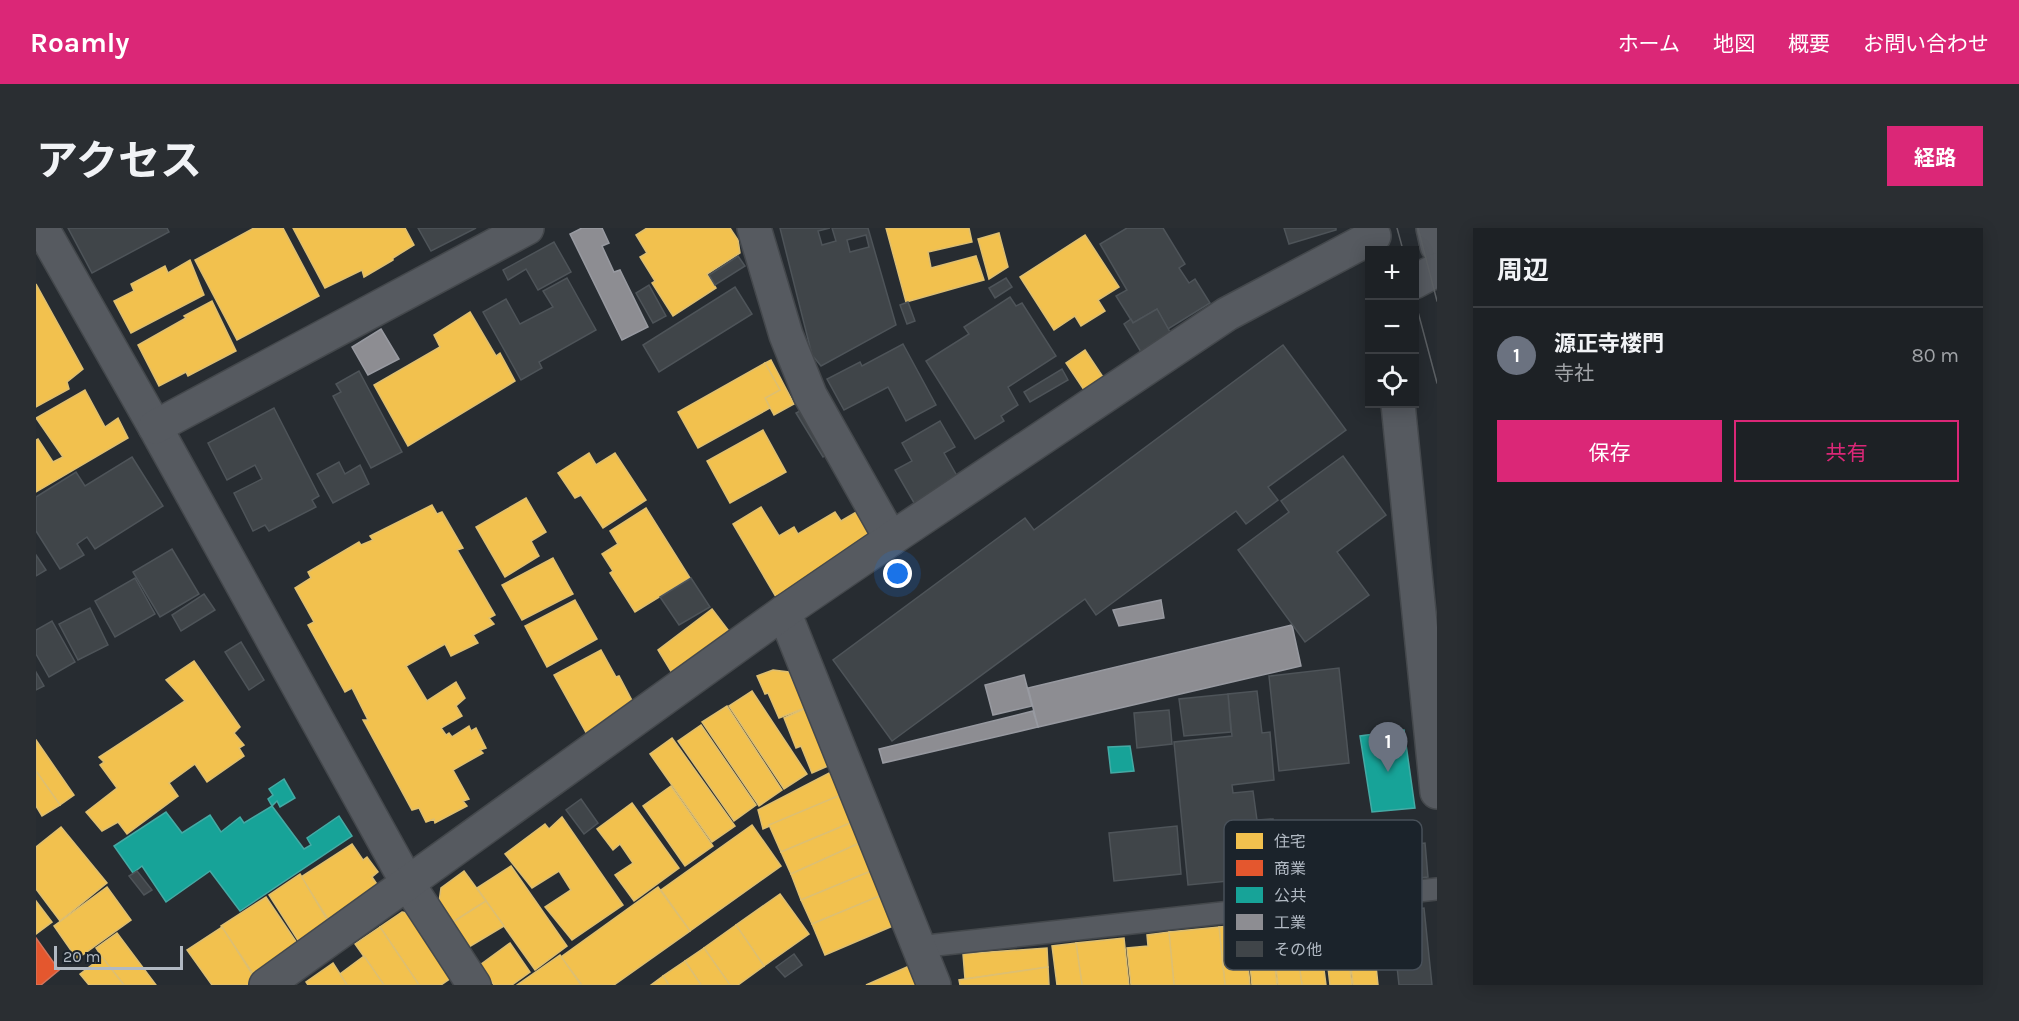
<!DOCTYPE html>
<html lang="ja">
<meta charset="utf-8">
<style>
body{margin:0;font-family:Karla,"Noto Sans JP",sans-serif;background:#2a2e32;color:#f1f3f6}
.controls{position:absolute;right:18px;top:18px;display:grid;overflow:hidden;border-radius:0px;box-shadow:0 3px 15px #0003}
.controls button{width:54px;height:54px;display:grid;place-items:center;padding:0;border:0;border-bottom:2px solid #3b3e42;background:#1d2125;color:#f1f3f6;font:30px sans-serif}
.scale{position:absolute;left:18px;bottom:15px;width:129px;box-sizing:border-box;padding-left:6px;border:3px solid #b1b9c3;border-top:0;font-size:16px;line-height:21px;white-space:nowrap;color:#b1b9c3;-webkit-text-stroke:4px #1b232b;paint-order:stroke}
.you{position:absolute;left:862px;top:346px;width:21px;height:21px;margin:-15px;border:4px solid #fff;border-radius:50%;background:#1a73e8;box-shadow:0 0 0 9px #1a73e833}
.badge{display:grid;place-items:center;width:39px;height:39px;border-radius:50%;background:#db2777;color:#fff;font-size:20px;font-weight:700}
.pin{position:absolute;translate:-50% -50px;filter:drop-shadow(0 2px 3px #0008)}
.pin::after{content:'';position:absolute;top:32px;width:21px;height:18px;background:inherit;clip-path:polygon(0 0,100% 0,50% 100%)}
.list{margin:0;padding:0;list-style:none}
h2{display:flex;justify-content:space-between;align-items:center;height:78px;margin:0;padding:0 24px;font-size:26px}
h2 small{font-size:20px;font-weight:400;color:#a0a3a7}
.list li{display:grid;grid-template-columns:39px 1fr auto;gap:18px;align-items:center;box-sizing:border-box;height:96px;padding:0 24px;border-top:2px solid #3b3e42}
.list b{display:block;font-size:22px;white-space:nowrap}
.list p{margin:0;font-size:20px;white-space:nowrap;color:#a0a3a7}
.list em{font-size:20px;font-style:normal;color:#a0a3a7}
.actions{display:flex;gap:12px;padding:18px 24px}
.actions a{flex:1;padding:14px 0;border:2px solid #db2777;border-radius:0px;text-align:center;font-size:21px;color:#db2777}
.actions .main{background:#db2777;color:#fff}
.icon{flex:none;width:33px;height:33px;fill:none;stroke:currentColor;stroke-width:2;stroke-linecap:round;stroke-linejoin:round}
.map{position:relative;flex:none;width:1401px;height:757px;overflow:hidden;border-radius:0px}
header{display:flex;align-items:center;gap:36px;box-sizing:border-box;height:84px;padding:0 30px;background:#db2777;color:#fff}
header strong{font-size:28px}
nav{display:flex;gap:33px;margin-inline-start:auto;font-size:21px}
.intro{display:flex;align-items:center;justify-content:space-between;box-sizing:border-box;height:144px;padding:0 36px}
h1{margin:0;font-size:42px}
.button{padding:15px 27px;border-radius:0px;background:#db2777;color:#fff;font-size:21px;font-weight:700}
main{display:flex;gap:36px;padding:0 36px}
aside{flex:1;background:#1d2125;border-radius:0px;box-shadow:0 3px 15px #0003}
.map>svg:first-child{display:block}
.homes{fill:#f2c14e;stroke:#debf71;stroke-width:1.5}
.shops{fill:#e4572e;stroke:#d5745b;stroke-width:1.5}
.public{fill:#17a398;stroke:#45aaa5;stroke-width:1.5}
.industry{fill:#8d8d92;stroke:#989aa1;stroke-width:1.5}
.building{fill:#404549;stroke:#4e5459;stroke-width:1.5;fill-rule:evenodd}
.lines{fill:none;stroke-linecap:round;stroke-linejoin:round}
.service-casing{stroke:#44484c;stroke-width:24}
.minor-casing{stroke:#44484c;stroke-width:36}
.service{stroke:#565a60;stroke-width:21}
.minor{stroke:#565a60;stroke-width:33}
.tram{stroke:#5b5f63;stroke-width:1.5}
.key{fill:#1b232b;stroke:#485059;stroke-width:1.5}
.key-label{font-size:16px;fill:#b1b9c3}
</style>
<header>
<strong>Roamly</strong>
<nav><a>ホーム</a><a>地図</a><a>概要</a><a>お問い合わせ</a></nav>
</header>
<div class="intro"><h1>アクセス</h1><a class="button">経路</a></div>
<main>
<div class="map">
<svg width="1401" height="757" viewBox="0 0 1401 757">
<rect width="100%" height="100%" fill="#272c31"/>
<g class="homes">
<path d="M218,0H247L283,68L201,112L159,32Z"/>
<path d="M257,0H369L378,17L357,30V32L328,49L326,42L289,60Z"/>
<path d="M611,0H694L702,12L704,25L671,46L680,60L637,88L616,55L619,53L604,29L611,25L600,7Z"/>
<path d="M850,0H933L936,14L892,24L895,40L940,28L948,52L870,74Z"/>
<path d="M963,5L972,39L953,51L942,11Z"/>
<path d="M1049,7L1083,59L1062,72L1069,83L1045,98L1039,88L1018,102L984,49Z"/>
<path d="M154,32L168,67L95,105L78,73L98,63L95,56L129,38L132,45Z"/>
<path d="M0,56L47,141L31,154L33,161L0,179Z"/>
<path d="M176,73L200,123L152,148L150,144L123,158L102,117L150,90L148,88Z"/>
<path d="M434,84L460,128L464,125L479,153L372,218L338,157L404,119L398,107Z"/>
<path d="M1049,122L1071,155L1052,168L1030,135Z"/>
<path d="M735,132L758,176L738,187L729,170L744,162L729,135Z"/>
<path d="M729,135L744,162L729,170L734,180L662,220L642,184Z"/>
<path d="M49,162L69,199L82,190L92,210L0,264V212L2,211L17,234L27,229L0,190Z"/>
<path d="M727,202L750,244L694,275L671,233Z"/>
<path d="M553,225L560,237L579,225L610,272L567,300L545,267L539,270L522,245Z"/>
<path d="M490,270L510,304L495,313L503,328L469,349L440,299Z"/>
<path d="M396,277L401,286L406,284L427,320L421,322L459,387L453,390L458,396L437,407L442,415L415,428L409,416L370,438L391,473L420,454L429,470L420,478L426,488L405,500L410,507L413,505L416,509L433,498L435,503L440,500L450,520L444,522L447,525L417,542L433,571L427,573L431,578L399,595L398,591L390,594L383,580L376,582L327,492H332L316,460L309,464L272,397L278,394L259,360L275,350L272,344L323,314L325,317L337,312L334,308Z"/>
<path d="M725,279L743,308L758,299L762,306L799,284L805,293L822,283L841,315L743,374L697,296Z"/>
<path d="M610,280L654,350L599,384L574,345L577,343L566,326L582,316L574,303Z"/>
<path d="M517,330L537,366L486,392L466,357Z"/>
<path d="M539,372L561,411L511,439L489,398Z"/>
<path d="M676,381L699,411L642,455L622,422Z"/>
<path d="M565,422L580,449L583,448L601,482L552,508L518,447Z"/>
<path d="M158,433L204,499L198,505L208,517L203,520L208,528L171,554L159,536L133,555L142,568L91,606L82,594L66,603L50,584L81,560L64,537L68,534L63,529L149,473L130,452Z"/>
<path d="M737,442L753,444L769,480L743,490L732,465L729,466L721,448Z"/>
<path d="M716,463L771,546L748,561L693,478Z"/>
<path d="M691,478L746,562L723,578L666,494Z"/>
<path d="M770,480L794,537L776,545L765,518L760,520L748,490Z"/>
<path d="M665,497L720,577L698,593L642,513Z"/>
<path d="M636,510L699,598L676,614L614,526Z"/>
<path d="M0,512L38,567L24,577L0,543Z"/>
<path d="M0,543L24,577L6,588L0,578Z"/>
<path d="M797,543L807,566L727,601L722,582Z"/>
<path d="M635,558L677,618L649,638L607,578Z"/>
<path d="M807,566L819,593L745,624L733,597Z"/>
<path d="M596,575L643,640L598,673L579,647L597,635L584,616L577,622L561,601Z"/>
<path d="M526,589L587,677L536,712L509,679L535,662L523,643L496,660L469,626L509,596L513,601Z"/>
<path d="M819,593L828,613L755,646L745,624Z"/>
<path d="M716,597L745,638L654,703L625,662Z"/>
<path d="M25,599L71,655L24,693L0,661V619Z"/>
<path d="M828,613L840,641L765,672L755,646Z"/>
<path d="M316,616L327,632L331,629L342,644L336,649L347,665L297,699L265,649Z"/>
<path d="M475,638L531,718L499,742L441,660Z"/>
<path d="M840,641L846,667L776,696L765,672Z"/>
<path d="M428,643L450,673L417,694L403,674L405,660Z"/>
<path d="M264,646L295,698L265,717L233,667Z"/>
<path d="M71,659L95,692L41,731L18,698Z"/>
<path d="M622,659L654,703L578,757H546L525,729Z"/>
<path d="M744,666L773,706L728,738L700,697Z"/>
<path d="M846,667L859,697L789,727L776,696Z"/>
<path d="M230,669L265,721L220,750L185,698Z"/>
<path d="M0,673L16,694L0,706Z"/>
<path d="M450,673L468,698L433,719L417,694Z"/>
<path d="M1334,680L1342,757H1317L1309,683Z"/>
<path d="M366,684L371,685L415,750L405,757H383L344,699Z"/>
<path d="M1307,684L1316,757H1294L1286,686Z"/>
<path d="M1281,688L1290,757H1266L1256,690Z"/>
<path d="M1234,693L1241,757H1216L1210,696Z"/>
<path d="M700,697L728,738L702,757H694L668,720Z"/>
<path d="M1208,697L1214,757H1189L1183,699Z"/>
<path d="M186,699L220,752L213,757H176L151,722Z"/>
<path d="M344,699L383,757H348L319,716Z"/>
<path d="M1183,699L1189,757H1138L1133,704Z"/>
<path d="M1236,702H1258L1266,757H1242Z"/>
<path d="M1133,704L1138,757H1095L1091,720L1112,718L1111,707Z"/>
<path d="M81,705L120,757H88L66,729L60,720Z"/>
<path d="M1088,710L1093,757H1046L1040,715Z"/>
<path d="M474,715L494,744L476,757H458L444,737Z"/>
<path d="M1040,715L1046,757H1021L1016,718Z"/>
<path d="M668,720L694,757H665L649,733Z"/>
<path d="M1011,720L1012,739L929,751L927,726Z"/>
<path d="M524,727L545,757H481Z"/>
<path d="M328,728L348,757H311L304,746Z"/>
<path d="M66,729L88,757H53L44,746Z"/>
<path d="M649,733L665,757H633L627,748Z"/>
<path d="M297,735L311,757H272L270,754Z"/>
<path d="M880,735L889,757H830Z"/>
<path d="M1012,739L1013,757H924L923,752Z"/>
<path d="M627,748L633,757H615Z"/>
</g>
<path class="shops" d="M0,710L23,742L5,757H0Z"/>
<g class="public">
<path d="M1368,502L1379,580L1336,584L1324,508Z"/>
<path d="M1094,518L1098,543L1075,545L1072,519Z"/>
<path d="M248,551L259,570L244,579L241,573L236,578L232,571L237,567L233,561Z"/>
<path d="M236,578L268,621L275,617L271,610L303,588L316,608L204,683L174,643L130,674L106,638L97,645L78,618L130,584L146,605L174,587L185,604L204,589L208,595Z"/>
</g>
<g class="industry">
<path d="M546,0H566L573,15L566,18L578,44L584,42L612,99L586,112L534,6Z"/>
<path d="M345,101L363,131L332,147L316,119Z"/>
<path d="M1125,372L1128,390L1083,398L1077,382Z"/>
<path d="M1256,397L1265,438L1002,499L992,460Z"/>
<path d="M988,447L996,478L957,487L949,457Z"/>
<path d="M997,483L1002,499L847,535L843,521Z"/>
</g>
<g class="building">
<path d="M32,0H131L133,4L56,45Z"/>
<path d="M382,0H440L395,23Z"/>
<path d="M744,0H794L782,3L786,17L800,13L796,0H832L860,97L785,138L776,127ZM830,7L833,19L814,24L811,12Z"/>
<path d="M1091,0H1127L1149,36L1143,40L1153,55L1159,51L1174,75L1132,101L1121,81L1097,95L1080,68L1091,62L1064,16Z"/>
<path d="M1248,0H1300V2L1253,16Z"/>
<path d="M518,14L535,44L502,62L490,41L472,52L467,42Z"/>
<path d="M702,28L709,38L679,57L673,47Z"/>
<path d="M531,50L560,102L503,134L506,140L485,152L447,84L470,71L484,96L517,79L507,63Z"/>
<path d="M970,50L976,59L959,70L953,60Z"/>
<path d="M613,57L630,88L617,95L600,65Z"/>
<path d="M699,59L716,86L623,144L607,117Z"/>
<path d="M974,69L980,78L986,75L1020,128L972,159L982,177L965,188L968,193L939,211L890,133L933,106L928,99Z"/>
<path d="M872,74L879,93L871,96L864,77Z"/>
<path d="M1121,81L1138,111L1108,129L1088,96L1095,91L1097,95Z"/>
<path d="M867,116L900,177L870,193L852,159L808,182L791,151L824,134L826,138Z"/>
<path d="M1247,117L1310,202L1232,259L1242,272L1210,296L1200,283L1060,387L1049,371L856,513L797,432L989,290L998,302Z"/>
<path d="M1026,141L1032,152L994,174L988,164Z"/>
<path d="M323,143L366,224L335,240L297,168L305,164L300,156Z"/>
<path d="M238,180L283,268L276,272L280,279L233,303L229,297L217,303L198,265L226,251L219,237L191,252L172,215Z"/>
<path d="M769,180L795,224L787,229L760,185Z"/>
<path d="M904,193L919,219L908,225L925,255L881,280L859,242L876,233L866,215Z"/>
<path d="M1307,228L1350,287L1301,324L1333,367L1269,414L1202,322L1253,284L1245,273Z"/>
<path d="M96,229L127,278L59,321L51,309L41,316L48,327L24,341L0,303V269L40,244L49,258Z"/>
<path d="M303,234L309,246L324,237L333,256L297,275L281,246Z"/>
<path d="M136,321L163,366L124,389L97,344Z"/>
<path d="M0,327L10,342L0,348Z"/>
<path d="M99,350L119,386L79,409L59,373Z"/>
<path d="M655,350L674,379L643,397L624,369Z"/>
<path d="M168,366L179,382L145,403L136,387Z"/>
<path d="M54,380L72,417L42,432L23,396Z"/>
<path d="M16,393L39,434L13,449L0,426V402Z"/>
<path d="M205,414L228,452L213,462L189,424Z"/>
<path d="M1303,440L1313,535L1243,543L1233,448Z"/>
<path d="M0,444L8,458L0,462Z"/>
<path d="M1221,463L1226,505L1234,504L1238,552L1196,557L1197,565L1217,563L1221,592L1237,591L1243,648L1152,657L1138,514L1196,508L1192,466Z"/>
<path d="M1192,466L1195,504L1148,508L1143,471Z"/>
<path d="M1133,482L1136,516L1101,520L1098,485Z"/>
<path d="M545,571L562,595L548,606L530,582Z"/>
<path d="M1141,598L1145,646L1078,653L1073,605Z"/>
<path d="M1389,615L1392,649L1271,662L1268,629Z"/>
<path d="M101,643L116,662L108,667L93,648Z"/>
<path d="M1388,680L1396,757H1363L1355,684Z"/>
<path d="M758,726L766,737L749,749L740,739Z"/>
</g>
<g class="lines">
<g class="service-casing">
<path id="service" d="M882,719L1401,661"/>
</g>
<g class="minor-casing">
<g id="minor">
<path d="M6,0L119,199L372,656L438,757"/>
<path d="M718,0L750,107L774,167L855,311"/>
<path d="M1397,0L1401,18"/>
<path d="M1378,54L1401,42"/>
<path d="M1362,176L1401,564"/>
<path d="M119,199L491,0"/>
<path d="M748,384L898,757"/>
<path d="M230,757L748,384L855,311L1191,86L1338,8"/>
</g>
</g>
<use href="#service" class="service"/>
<use href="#minor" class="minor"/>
<g class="tram">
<path d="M1361,0L1367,22"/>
<path d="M1382,0L1401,73"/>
<path d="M1378,69L1401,155"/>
</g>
</g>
<rect x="1188" y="592" width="198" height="150" rx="9" class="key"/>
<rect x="1200" y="605" width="27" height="16" fill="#f2c14e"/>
<rect x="1200" y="632" width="27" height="16" fill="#e4572e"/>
<rect x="1200" y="659" width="27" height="16" fill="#17a398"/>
<rect x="1200" y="686" width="27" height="16" fill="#8d8d92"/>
<rect x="1200" y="713" width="27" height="16" fill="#404549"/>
<g class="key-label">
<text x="1238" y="619">住宅</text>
<text x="1238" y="646">商業</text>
<text x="1238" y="673">公共</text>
<text x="1238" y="700">工業</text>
<text x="1238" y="727">その他</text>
</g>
</svg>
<div class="controls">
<button>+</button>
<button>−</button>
<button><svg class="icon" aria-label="locate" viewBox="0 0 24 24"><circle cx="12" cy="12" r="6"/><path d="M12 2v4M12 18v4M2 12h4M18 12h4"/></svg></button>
</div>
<div class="scale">20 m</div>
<div class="you"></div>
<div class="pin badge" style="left:1352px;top:544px;background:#6b7280">1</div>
</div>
<aside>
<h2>周辺<small></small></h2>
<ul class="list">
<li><span class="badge" style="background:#6b7280">1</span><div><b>源正寺楼門</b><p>寺社</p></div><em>80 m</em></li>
</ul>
<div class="actions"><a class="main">保存</a><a>共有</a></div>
</aside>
</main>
